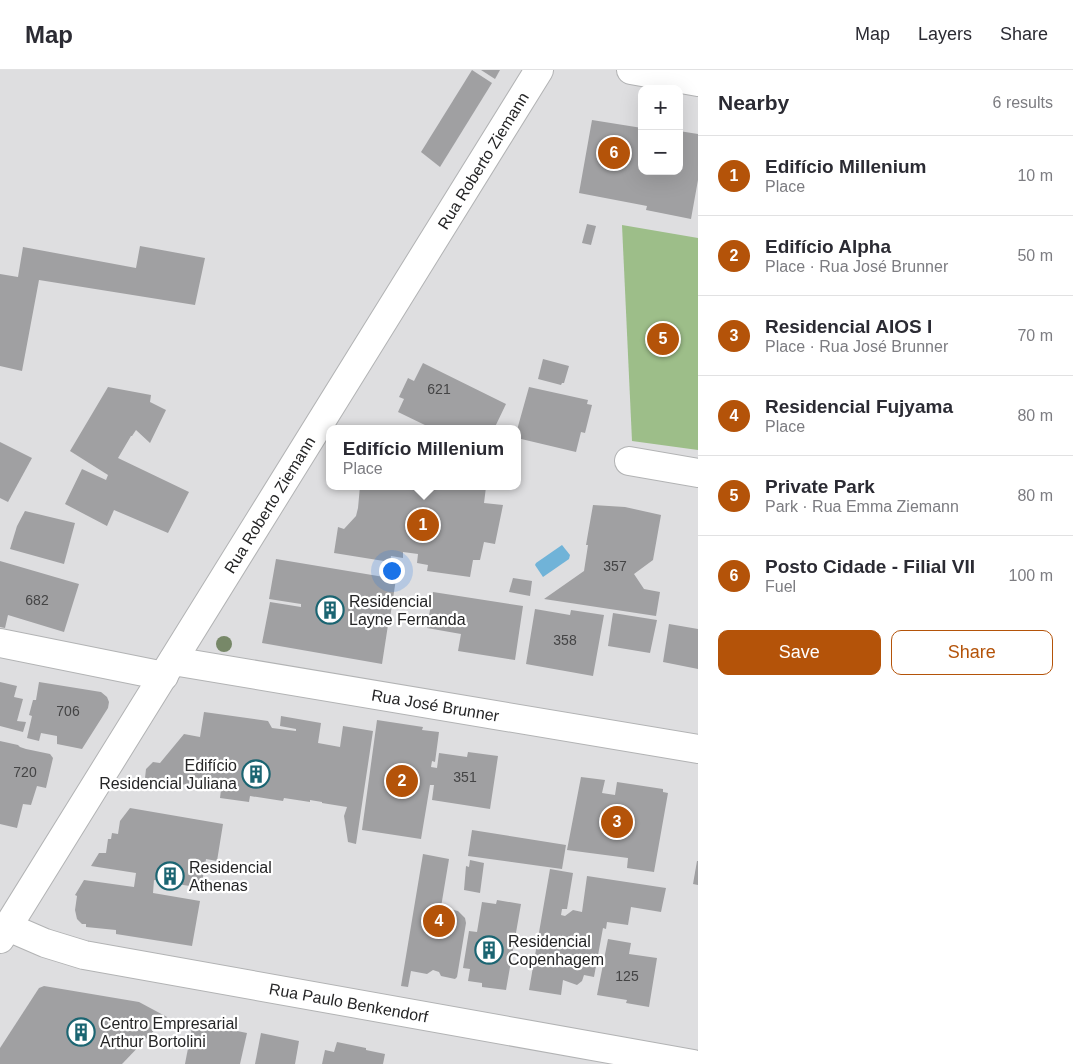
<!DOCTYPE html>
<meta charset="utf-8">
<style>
body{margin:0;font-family:Helvetica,sans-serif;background:#f2f2f3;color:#2b2b33}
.controls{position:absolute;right:15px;top:15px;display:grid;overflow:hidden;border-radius:10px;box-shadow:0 5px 20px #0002}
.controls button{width:45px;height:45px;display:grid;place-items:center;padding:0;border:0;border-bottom:1px solid #e1e1e2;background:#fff;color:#2b2b33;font:25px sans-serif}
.you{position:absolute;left:391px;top:500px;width:18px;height:18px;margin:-12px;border:4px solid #fff;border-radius:50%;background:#1a73e8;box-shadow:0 0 0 8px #1a73e833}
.badge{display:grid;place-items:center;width:32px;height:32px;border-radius:50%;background:#b45309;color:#fff;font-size:16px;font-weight:700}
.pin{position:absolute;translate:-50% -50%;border:2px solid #fff;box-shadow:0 1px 5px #0006}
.popup{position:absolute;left:326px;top:355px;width:195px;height:65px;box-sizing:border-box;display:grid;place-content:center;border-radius:10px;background:#fff;filter:drop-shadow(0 1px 4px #0005);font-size:16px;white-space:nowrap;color:#7c7c81}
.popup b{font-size:19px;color:#2b2b33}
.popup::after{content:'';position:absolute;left:50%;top:100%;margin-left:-10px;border:10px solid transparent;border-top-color:#fff}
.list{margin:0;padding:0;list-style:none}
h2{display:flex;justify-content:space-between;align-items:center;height:65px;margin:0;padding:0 20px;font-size:21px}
h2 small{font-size:16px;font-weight:400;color:#7c7c81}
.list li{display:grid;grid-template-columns:32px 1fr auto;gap:15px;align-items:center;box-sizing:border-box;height:80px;padding:0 20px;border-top:1px solid #e1e1e2}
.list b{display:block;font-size:19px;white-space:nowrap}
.list p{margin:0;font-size:16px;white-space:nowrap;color:#7c7c81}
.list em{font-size:16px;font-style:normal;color:#7c7c81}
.actions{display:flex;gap:10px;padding:15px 20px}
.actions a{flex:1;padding:11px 0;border:1px solid #b45309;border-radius:10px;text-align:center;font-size:18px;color:#b45309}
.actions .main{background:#b45309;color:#fff}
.map{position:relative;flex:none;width:698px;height:994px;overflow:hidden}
header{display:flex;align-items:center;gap:30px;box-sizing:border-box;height:70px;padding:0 25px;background:#fff;border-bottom:1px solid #e1e1e2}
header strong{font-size:24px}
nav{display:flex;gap:28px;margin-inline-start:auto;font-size:18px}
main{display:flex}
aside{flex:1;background:#fff}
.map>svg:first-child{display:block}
.green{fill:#9dbe89}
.water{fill:#70b3d8}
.building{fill:#a0a0a2}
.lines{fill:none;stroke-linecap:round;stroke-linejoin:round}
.minor-casing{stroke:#b2b3b4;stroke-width:30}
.secondary-casing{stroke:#b2b3b4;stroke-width:30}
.minor{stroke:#fff;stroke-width:28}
.secondary{stroke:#fff;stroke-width:28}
.tree{fill:#778868}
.labels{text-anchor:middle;stroke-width:4.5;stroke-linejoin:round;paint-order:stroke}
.number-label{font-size:14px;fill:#444445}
.street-label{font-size:16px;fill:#252526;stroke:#fff}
.poi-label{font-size:16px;fill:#252526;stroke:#fff;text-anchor:start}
</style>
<header>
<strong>Map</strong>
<nav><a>Map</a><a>Layers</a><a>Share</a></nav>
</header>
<main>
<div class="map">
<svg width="698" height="994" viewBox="0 0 698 994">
<rect width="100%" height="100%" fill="#dedee0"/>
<path class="green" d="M622,155L698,168V380L632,371Z"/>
<path class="water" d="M562,475L570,485L569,489L543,507L535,495L536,493Z"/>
<g class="building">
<path d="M472,0L492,13L440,97L421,82Z"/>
<path d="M481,0H500L495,9Z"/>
<path d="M592,50L642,58V101H679V61L698,64V110L691,149L646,140L647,136L579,123Z"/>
<path d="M587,154L596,156L591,175L582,173Z"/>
<path d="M140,176L205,188L195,235L39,210L22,301L0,296V204L18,207L23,177L136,198Z"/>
<path d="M543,289L569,296L564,313H562L561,315L538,309Z"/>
<path d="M423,293L506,334L494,359H438L429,357L398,342L404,329L399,327L408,308L414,311Z"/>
<path d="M108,317L151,325L150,332L166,340L150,373L136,360L132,366H131L118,388L189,422L168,463L114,440L107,456L65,434L82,399L106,410L108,405L70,381Z"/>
<path d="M529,317L588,330L587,334L592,335L585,363L581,362L576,382L517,368V360Z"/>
<path d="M0,372L32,388L8,432L0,428Z"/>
<path d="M360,416L486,417L484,433L503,435L495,474L484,472L480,490H473L470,507L427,501L428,495L417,493L418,484L403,482V488L391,486L390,492L334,483L338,457L344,459L356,446L358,438Z"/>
<path d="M593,435L625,437L661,445L653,490L634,504L644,519L660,522L656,546L544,529L584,501L588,475H586Z"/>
<path d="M25,441L75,453L64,494L10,479L17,456Z"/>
<path d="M276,489L396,509L390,548L362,543L359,550L388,555L382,594L262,573L270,532L301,537V534L269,529Z"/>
<path d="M0,491L79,514L64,562L8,545L5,558L0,557Z"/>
<path d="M513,508L532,511L530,526L509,522Z"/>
<path d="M433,522L523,536L515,590L458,581L461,564L427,558Z"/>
<path d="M535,539L570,545L571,540L604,545L593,606L526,594Z"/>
<path d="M613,543L657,550L650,583L608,576Z"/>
<path d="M669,554L698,559V599L663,592Z"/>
<path d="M0,612L17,616L14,627L23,629L17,651L26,652L23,662L0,656Z"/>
<path d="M39,612L101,622L107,627L109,632L108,638L82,679L57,674V666L41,663L39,671L27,668L32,646L29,645L33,630H36Z"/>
<path d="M204,642L268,651L272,658L296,661V659L280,656L281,646L321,653L318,673L340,677L343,656L373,661L356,774L348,772L344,746L347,737L322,733V732L310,730V732L284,728L283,731L250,726L249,732L220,728L222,712H217L215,720L145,708L146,699L153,692L160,693L184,664L200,667Z"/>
<path d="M377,650L423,657L422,660L439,662L435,692L432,691L431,697L437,698L439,683L467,687L468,682L498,686L490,739L432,730L434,715H430L421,769L362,760Z"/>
<path d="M0,671L18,675L20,677L26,679L50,684L53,688L46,718L37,716L31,735L23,734L17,758L0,754Z"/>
<path d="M581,707L605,710L602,723L615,725L617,712L663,719V722L668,723L654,802L627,798L628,788L567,780Z"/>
<path d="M130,738L223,754L217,791L206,789L201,818L154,810L153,823L200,831L192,876L116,864V860L86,857V854H82L77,849L75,840L77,826L75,825L84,810L134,817L136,803L91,796L99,783H106L108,769H111L112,763L118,764L120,751Z"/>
<path d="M472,760L566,775L562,799L468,786Z"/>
<path d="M423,784L449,789L441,837L458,841L465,848L466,853L457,907L455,909L441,906L439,902L433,900L427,904L411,901L408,917L401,916Z"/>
<path d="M470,790L484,793L480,823L464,820L466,796L469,797Z"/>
<path d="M697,791H698V815L693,814Z"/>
<path d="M550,799L573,803L567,839H562L561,845L565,846L573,840L582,842L587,806L666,818L661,842L631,837L628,855L607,852L606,859L603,858L594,907L584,905L582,911L577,915L563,910L561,925L529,920Z"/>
<path d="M497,830L521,834L506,920L482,917V913L468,911L470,899L463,898L469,861L477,862L482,832L496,834Z"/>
<path d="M608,869L631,873L629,884L657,888L649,937L626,933L627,930L597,925Z"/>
<path d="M44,916L139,932L167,947L122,994H0V978L39,918Z"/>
<path d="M193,952L247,963L240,994H185Z"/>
<path d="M261,963L299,971L295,994H255Z"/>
<path d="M337,972L366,978V980L385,984L383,994H322L325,980L334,982Z"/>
</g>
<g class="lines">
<g class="minor-casing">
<g id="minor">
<path d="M629,391L698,403"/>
<path d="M0,573L164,606"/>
<path id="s1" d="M173,591L698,679"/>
<path id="s2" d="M8,857L45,873L84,885L693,994"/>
</g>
</g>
<g class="secondary-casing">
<g id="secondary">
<path d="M631,0L698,12"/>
<path id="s3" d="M0,869L539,0"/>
</g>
</g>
<use href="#minor" class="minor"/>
<use href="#secondary" class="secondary"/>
</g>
<circle class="tree" cx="224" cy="574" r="8"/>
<defs>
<g id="building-ring" transform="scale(1.4375)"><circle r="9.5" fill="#fff" stroke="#1b6572" stroke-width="1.5"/><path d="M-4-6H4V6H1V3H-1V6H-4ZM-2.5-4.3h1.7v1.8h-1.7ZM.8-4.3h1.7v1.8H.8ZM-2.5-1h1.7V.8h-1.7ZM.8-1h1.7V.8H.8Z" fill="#1b6572"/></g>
</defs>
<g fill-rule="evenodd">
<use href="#building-ring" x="330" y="540"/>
<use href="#building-ring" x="256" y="704"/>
<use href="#building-ring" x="170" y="806"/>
<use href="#building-ring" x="489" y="880"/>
<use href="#building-ring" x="81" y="962"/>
</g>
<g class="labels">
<g class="number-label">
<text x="439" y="324">621</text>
<text x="615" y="501">357</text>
<text x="37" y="535">682</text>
<text x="565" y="575">358</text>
<text x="68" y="646">706</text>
<text x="25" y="707">720</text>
<text x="465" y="712">351</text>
<text x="627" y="911">125</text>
</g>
<g class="street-label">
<text dy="6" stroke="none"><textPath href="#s3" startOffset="916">Rua Roberto Ziemann</textPath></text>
<text dy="6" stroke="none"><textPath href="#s3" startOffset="511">Rua Roberto Ziemann</textPath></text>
<text dy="6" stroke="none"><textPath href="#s1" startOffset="266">Rua José Brunner</textPath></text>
<text dy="6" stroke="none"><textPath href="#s2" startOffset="350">Rua Paulo Benkendorf</textPath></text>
</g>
<g class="poi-label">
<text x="349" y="537">Residencial<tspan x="349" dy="18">Layne Fernanda</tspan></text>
<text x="237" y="701" text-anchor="end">Edifício<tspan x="237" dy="18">Residencial Juliana</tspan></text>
<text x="189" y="803">Residencial<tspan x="189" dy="18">Athenas</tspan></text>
<text x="508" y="877">Residencial<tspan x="508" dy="18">Copenhagem</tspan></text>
<text x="100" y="959">Centro Empresarial<tspan x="100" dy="18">Arthur Bortolini</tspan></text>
</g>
</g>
</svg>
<div class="controls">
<button>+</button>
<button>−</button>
</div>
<div class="you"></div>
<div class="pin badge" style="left:423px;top:455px">1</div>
<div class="popup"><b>Edifício Millenium</b>Place</div>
<div class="pin badge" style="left:402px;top:711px">2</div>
<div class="pin badge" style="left:617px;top:752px">3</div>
<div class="pin badge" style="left:439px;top:851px">4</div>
<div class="pin badge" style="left:663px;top:269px">5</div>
<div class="pin badge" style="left:614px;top:83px">6</div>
</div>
<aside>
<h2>Nearby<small>6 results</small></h2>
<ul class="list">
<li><span class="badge">1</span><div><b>Edifício Millenium</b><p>Place</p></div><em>10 m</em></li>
<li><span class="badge">2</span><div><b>Edifício Alpha</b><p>Place · Rua José Brunner</p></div><em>50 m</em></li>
<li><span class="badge">3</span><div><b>Residencial AIOS I</b><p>Place · Rua José Brunner</p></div><em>70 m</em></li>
<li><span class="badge">4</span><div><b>Residencial Fujyama</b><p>Place</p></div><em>80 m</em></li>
<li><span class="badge">5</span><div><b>Private Park</b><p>Park · Rua Emma Ziemann</p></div><em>80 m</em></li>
<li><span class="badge">6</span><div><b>Posto Cidade - Filial VII</b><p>Fuel</p></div><em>100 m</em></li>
</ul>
<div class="actions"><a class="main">Save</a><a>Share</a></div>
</aside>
</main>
